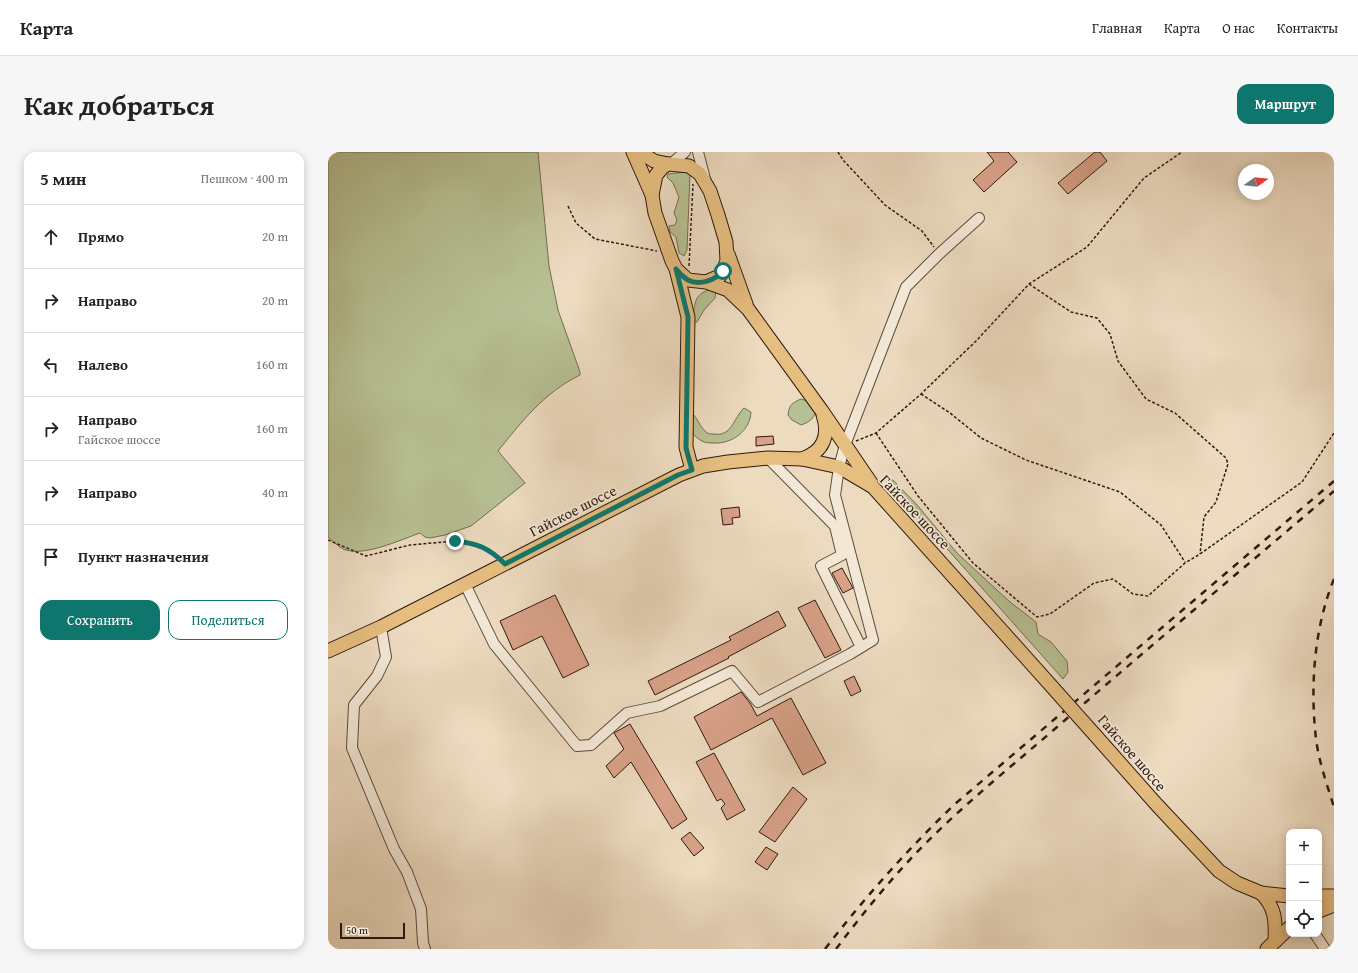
<!DOCTYPE html>
<html lang="ru">
<meta charset="utf-8">
<style>
body{margin:0;font-family:"Gentium Book Plus",serif;background:#f6f6f6;color:#222}
.controls{position:absolute;right:12px;bottom:12px;display:grid;overflow:hidden;border-radius:8px;box-shadow:0 2px 10px #0003}
.controls button{width:36px;height:36px;display:grid;place-items:center;padding:0;border:0;border-bottom:1px solid #e0e0e0;background:#fff;color:#222;font:20px sans-serif}
.compass{position:absolute;left:910px;top:12px;width:36px;height:36px;border-radius:50%;background:#fff;box-shadow:0 2px 10px #0003;rotate:76deg}
.scale{position:absolute;left:12px;bottom:10px;width:65px;box-sizing:border-box;padding-left:4px;border:2px solid #301910;border-top:0;font-size:11px;line-height:14px;white-space:nowrap;color:#301910;-webkit-text-stroke:3px #f3e8d6;paint-order:stroke}
.stop{position:absolute;width:12px;height:12px;margin:-9px;border:3px solid #0f766e;border-radius:50%;background:#fff}
.stop.end{background:#0f766e;border-color:#fff;box-shadow:0 1px 4px #0008}
.list{margin:0;padding:0;list-style:none}
h2{display:flex;justify-content:space-between;align-items:center;height:52px;margin:0;padding:0 16px;font-size:17px}
h2 small{font-size:13px;font-weight:400;color:#767676}
.list li{display:grid;grid-template-columns:26px 1fr auto;gap:12px;align-items:center;box-sizing:border-box;height:64px;padding:0 16px;border-top:1px solid #e0e0e0}
.list b{display:block;font-size:15px;white-space:nowrap}
.list p{margin:0;font-size:13px;white-space:nowrap;color:#767676}
.list em{font-size:13px;font-style:normal;color:#767676}
.actions{display:flex;gap:8px;padding:12px 16px}
.actions a{flex:1;padding:9px 0;border:1px solid #0f766e;border-radius:12px;text-align:center;font-size:14px;color:#0f766e}
.actions .main{background:#0f766e;color:#fff}
.icon{flex:none;width:22px;height:22px;fill:none;stroke:currentColor;stroke-width:2;stroke-linecap:round;stroke-linejoin:round}
.map{position:relative;flex:none;width:1006px;height:797px;overflow:hidden;border-radius:12px}
header{display:flex;align-items:center;gap:24px;box-sizing:border-box;height:56px;padding:0 20px;background:#fff;border-bottom:1px solid #e0e0e0}
header strong{font-size:19px}
nav{display:flex;gap:22px;margin-inline-start:auto;font-size:14px}
.intro{display:flex;align-items:center;justify-content:space-between;box-sizing:border-box;height:96px;padding:0 24px}
h1{margin:0;font-size:28px}
.button{padding:10px 18px;border-radius:12px;background:#0f766e;color:#fff;font-size:14px;font-weight:700}
main{display:flex;gap:24px;padding:0 24px}
aside{flex:1;background:#fff;border-radius:12px;box-shadow:0 2px 10px #0003}
.map>svg:first-child{display:block}
.green{fill:#b7c093;stroke:#746c52}
.building{fill:#d8a188;stroke:#301910}
.lines{fill:none;stroke-linecap:round;stroke-linejoin:round}
.minor-casing{stroke:#5f4a3c;stroke-width:12}
.major-casing{stroke:#301910;stroke-width:15}
.path{stroke:#301910;stroke-width:1.5;stroke-dasharray:3 2;stroke-linecap:butt}
.minor{stroke:#f3e8d6;stroke-width:10}
.major{stroke:#e6be80;stroke-width:13}
.rail{stroke:#301910;stroke-width:2.5;stroke-dasharray:7 7;stroke-linecap:butt}
.major-bridge-casing{stroke:#301910;stroke-width:15;stroke-linecap:butt}
.major-bridge{stroke:#e6be80;stroke-width:13}
.route{stroke:#0f766e;stroke-width:5}
.labels{text-anchor:middle;stroke-width:3.5;stroke-linejoin:round;paint-order:stroke}
.street-label{font-size:15px;fill:#301910;stroke:#f3e8d6}
</style>
<header>
<strong>Карта</strong>
<nav><a>Главная</a><a>Карта</a><a>О нас</a><a>Контакты</a></nav>
</header>
<div class="intro"><h1>Как добраться</h1><a class="button">Маршрут</a></div>
<main>
<aside>
<h2>5 мин<small>Пешком · 400 m</small></h2>
<ul class="list">
<li><svg class="icon" aria-label="ahead" viewBox="0 0 24 24"><path d="M12 20V5M6 11l6-6 6 6"/></svg><div><b>Прямо</b></div><em>20 m</em></li>
<li><svg class="icon" aria-label="right" viewBox="0 0 24 24"><path d="M7 20v-9h11M14 6l5 5-5 5"/></svg><div><b>Направо</b></div><em>20 m</em></li>
<li><svg class="icon" aria-label="left" viewBox="0 0 24 24"><path d="M17 20v-9H6M10 6l-5 5 5 5"/></svg><div><b>Налево</b></div><em>160 m</em></li>
<li><svg class="icon" aria-label="right" viewBox="0 0 24 24"><path d="M7 20v-9h11M14 6l5 5-5 5"/></svg><div><b>Направо</b><p>Гайское шоссе</p></div><em>160 m</em></li>
<li><svg class="icon" aria-label="right" viewBox="0 0 24 24"><path d="M7 20v-9h11M14 6l5 5-5 5"/></svg><div><b>Направо</b></div><em>40 m</em></li>
<li><svg class="icon" aria-label="arrive" viewBox="0 0 24 24"><path d="M6 21V4h12l-3 4 3 4H6"/></svg><div><b>Пункт назначения</b></div></li>
</ul>
<div class="actions"><a class="main">Сохранить</a><a>Поделиться</a></div>
</aside>
<div class="map">
<svg width="1006" height="797" viewBox="0 0 1006 797">
<rect width="100%" height="100%" fill="#eddbc0"/>
<filter id="stains"><feTurbulence type="fractalNoise" baseFrequency=".005" numOctaves="4"/><feColorMatrix values="0 0 0 0 .2 0 0 0 0 .09 0 0 0 0 .02 0 0 0 .5 -.17"/></filter>
<radialGradient id="worn" r=".72"><stop offset=".6" stop-color="#630" stop-opacity="0"/><stop offset="1" stop-color="#630" stop-opacity=".3"/></radialGradient>
<g class="green">
<path d="M0,0H210L221,114L230,158L252,220V223C217,240 194,269 170,299L197,331L143,374L117,383L102,386L97,385L92,381C72,388 38,404 18,398C11,396 5,389 0,385Z"/>
<path d="M357,20L362,22L359,98L356,104L351,101L348,85L342,80L341,74L347,73L349,68L346,61L351,45L345,31L339,25L340,22Z"/>
<path d="M381,138H388L387,146L376,158L369,170H365C366,156 365,142 381,138Z"/>
<path d="M473,247L479,249L488,259C485,268 481,270 473,273L464,268L460,263C461,253 464,251 473,247Z"/>
<path d="M416,256L423,260C422,279 404,292 386,291C382,291 377,291 374,289C370,287 367,284 364,281L363,260C370,266 371,274 378,280C380,282 383,282 386,282C404,285 406,265 416,256Z"/>
<path d="M557,327L565,328L590,354L629,401L682,450L708,470L710,482L723,490L739,509L740,520L735,527Z"/>
</g>
<g class="building">
<path d="M659,0H680L689,10L656,40L645,28L666,9Z"/>
<path d="M767,0H772L779,9L740,42L730,31Z"/>
<path d="M445,284L446,292L428,294V285Z"/>
<path d="M411,355L412,365L404,366L405,372L395,373L393,357Z"/>
<path d="M514,416L525,436L515,441L504,421Z"/>
<path d="M227,443L261,513L235,526L214,484L185,498L172,469Z"/>
<path d="M487,448L513,498L497,506L470,456Z"/>
<path d="M450,459L458,474L400,505L401,506L327,543L320,529L403,488L401,485Z"/>
<path d="M526,524L533,539L523,544L516,529Z"/>
<path d="M413,540L422,551L429,564L463,546L498,611L475,623L444,566L383,598L366,565Z"/>
<path d="M302,572L359,667L344,677L303,610L286,626L278,614L296,597L286,581Z"/>
<path d="M386,601L417,658L399,668L393,656L397,652L393,647L389,649L368,610Z"/>
<path d="M465,635L479,647L447,690L431,680Z"/>
<path d="M362,680L376,696L366,704L353,687Z"/>
<path d="M438,695L450,702L439,718L427,710Z"/>
</g>
<g class="lines">
<g class="minor-casing">
<g id="minor">
<path d="M370,0L377,27"/>
<path d="M344,11L357,0"/>
<path d="M440,306L507,374L514,403L493,414L533,495"/>
<path d="M137,432L166,492L249,594L263,593L299,561L332,554L404,519L430,550L522,502L545,488L507,343L511,315L517,293L578,135L611,102L651,66"/>
<path d="M53,475L58,505L49,524L26,553L24,596L66,697L79,720L93,757L95,791L97,797"/>
<path d="M987,782L997,797"/>
</g>
</g>
<g class="major-casing">
<g id="major">
<path d="M305,0L324,43"/>
<path d="M312,0L326,9L340,12"/>
<path d="M400,102L418,152"/>
<path d="M348,117L360,165L358,295L364,318"/>
<path d="M378,130L392,124L395,119L399,109L398,90L390,63L382,39L372,22L361,14L340,12L335,15L328,23L324,43L327,61L344,109L348,117L360,128L378,130L400,138L420,157L494,259L543,331"/>
<path d="M474,307C495,300 502,284 495,263"/>
<path d="M0,499L53,475L351,323L375,314L400,310L440,306L474,307L511,315L545,335L726,537"/>
<path d="M767,583L829,653L891,719L909,731L933,741L961,744"/>
<path d="M933,741C947,755 948,768 947,789"/>
<path d="M991,744H1006"/>
<path d="M991,759L1006,753"/>
<path d="M939,797L961,776"/>
</g>
</g>
<g class="path">
<path d="M510,0L515,8L557,53L594,79L606,95"/>
<path d="M240,54L248,71L267,87L329,99"/>
<path d="M361,114L365,32"/>
<path d="M701,132L743,160L769,166L782,182L790,209L818,247L847,261L898,306L900,312L888,350L876,365L872,402"/>
<path d="M593,242L622,261L653,286L698,308L792,340L833,373L857,410"/>
<path d="M548,281L590,344L645,411L709,465L722,462L766,431L785,427L805,442L820,444L857,411L872,402L974,330L1006,281"/>
<path d="M528,289L548,281L593,242L648,189L701,132L759,95L816,26L854,0"/>
<path d="M0,388L38,404L82,393L127,389L145,391L168,403"/>
</g>
<use href="#minor" class="minor"/>
<use href="#major" class="major"/>
<g class="rail">
<path d="M1006,427C986,476 982,535 988,587C991,610 999,633 1006,655"/>
<path d="M497,797C538,744 579,698 627,652L1006,329"/>
<path d="M508,797C536,760 565,724 598,691C642,647 690,609 736,569C826,491 916,416 1006,339"/>
</g>
<g class="major-bridge-casing">
<path id="major-bridge" d="M726,537L767,583"/>
</g>
<use href="#major-bridge" class="major-bridge"/>
</g>
<g class="lines">
<path class="route" d="M127,389C149,391 161,396 177,412L350,323L364,318L358,296L360,165L348,117C351,121 355,125 360,128C371,134 388,128 395,119"/>
</g>
<g class="labels">
<g class="street-label">
<text transform="translate(245 359) rotate(-27)" y="5">Гайское шоссе</text>
<text transform="translate(587 360) rotate(47)" y="5">Гайское шоссе</text>
<text transform="translate(804 601) rotate(49)" y="5">Гайское шоссе</text>
</g>
</g>
<rect width="100%" height="100%" filter="url(#stains)"/>
<rect width="100%" height="100%" fill="url(#worn)"/>
</svg>
<div class="controls">
<button>+</button>
<button>−</button>
<button><svg class="icon" aria-label="locate" viewBox="0 0 24 24"><circle cx="12" cy="12" r="6"/><path d="M12 2v4M12 18v4M2 12h4M18 12h4"/></svg></button>
</div>
<svg class="compass" viewBox="-18 -18 36 36"><path d="M0-13l5 13h-10z" fill="#e53935"/><path d="M0 13l5-13h-10z" fill="#767676"/></svg>
<div class="scale">50 m</div>
<div class="stop" style="left:395px;top:119px"></div>
<div class="stop end" style="left:127px;top:389px"></div>
</div>
</main>
